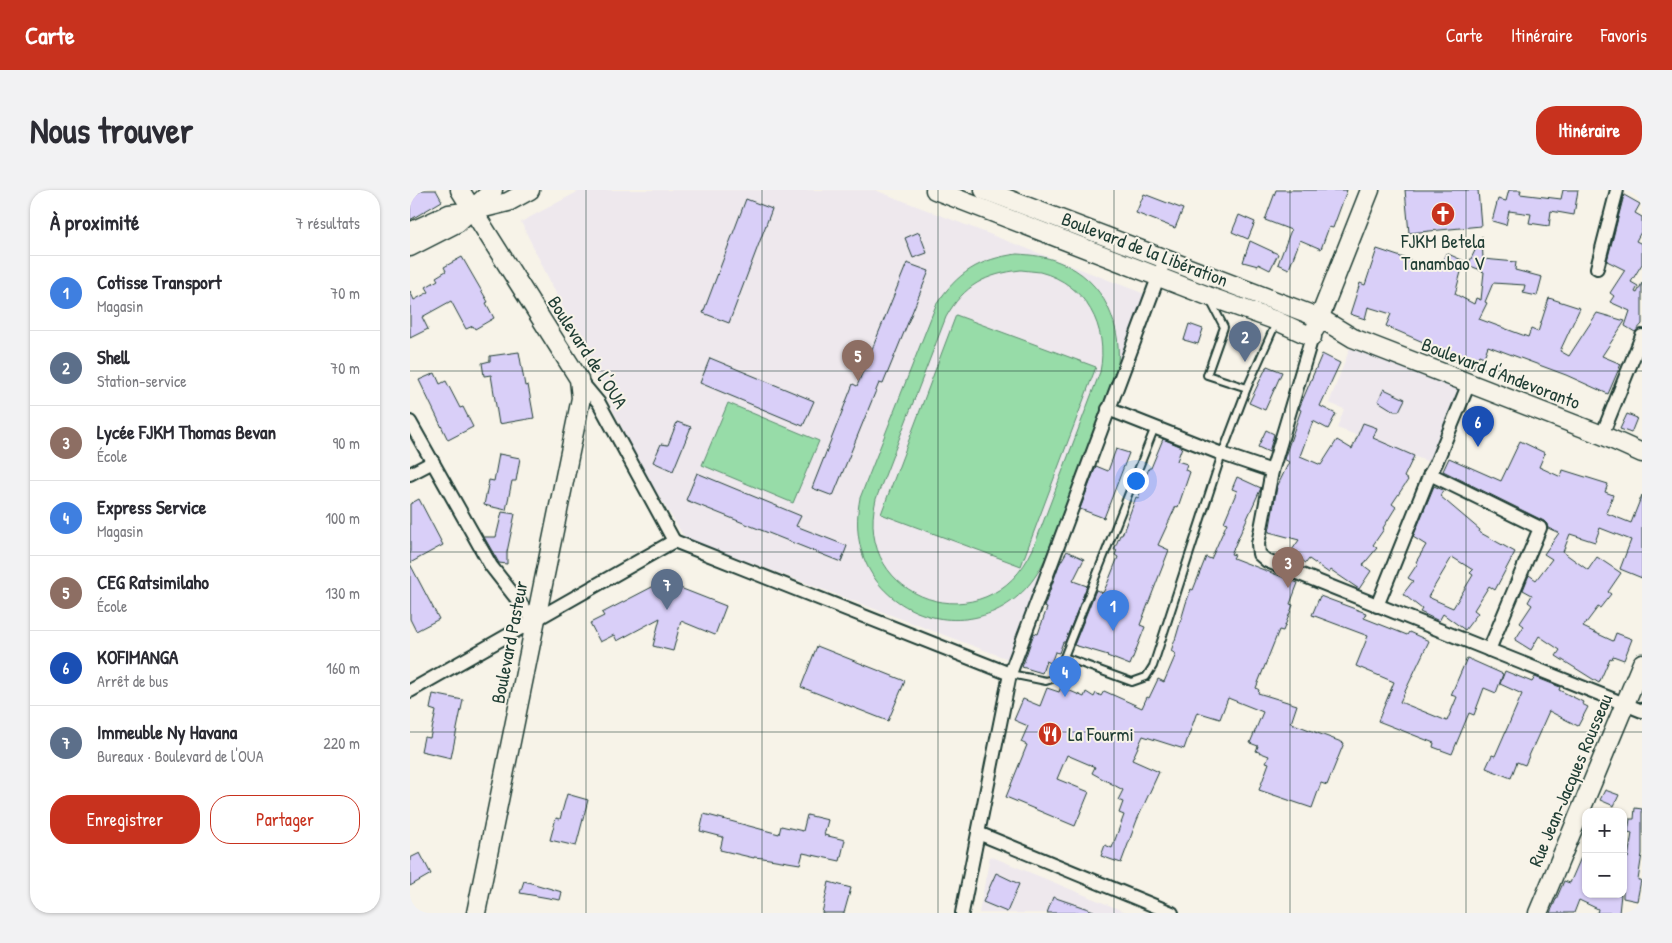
<!DOCTYPE html>
<html lang="fr">
<meta charset="utf-8">
<style>
body{margin:0;font-family:"Patrick Hand",sans-serif;background:#f2f2f3;color:#2b2b33}
.controls{position:absolute;right:15px;bottom:15px;display:grid;overflow:hidden;border-radius:10px;box-shadow:0 1px 4px #0004}
.controls button{width:45px;height:45px;display:grid;place-items:center;padding:0;border:0;border-bottom:1px solid #e1e1e2;background:#fff;color:#2b2b33;font:25px sans-serif}
.you{position:absolute;left:725px;top:290px;width:18px;height:18px;margin:-12px;border:4px solid #fff;border-radius:50%;background:#1a73e8;box-shadow:0 0 0 8px #1a73e833}
.badge{display:grid;place-items:center;width:32px;height:32px;border-radius:50%;background:#c8321e;color:#fff;font-size:16px;font-weight:700}
.pin{position:absolute;translate:-50% -41px;filter:drop-shadow(0 1px 2px #0008)}
.pin::after{content:'';position:absolute;top:26px;width:18px;height:15px;background:inherit;clip-path:polygon(0 0,100% 0,50% 100%)}
.list{margin:0;padding:0;list-style:none}
h2{display:flex;justify-content:space-between;align-items:center;height:65px;margin:0;padding:0 20px;font-size:21px}
h2 small{font-size:16px;font-weight:400;color:#7c7c81}
.list li{display:grid;grid-template-columns:32px 1fr auto;gap:15px;align-items:center;box-sizing:border-box;height:75px;padding:0 20px;border-top:1px solid #e1e1e2}
.list b{display:block;font-size:19px;white-space:nowrap}
.list p{margin:0;font-size:16px;white-space:nowrap;color:#7c7c81}
.list em{font-size:16px;font-style:normal;color:#7c7c81}
.actions{display:flex;gap:10px;padding:15px 20px}
.actions a{flex:1;padding:11px 0;border:1px solid #c8321e;border-radius:20px;text-align:center;font-size:18px;color:#c8321e}
.actions .main{background:#c8321e;color:#fff}
.map{position:relative;flex:none;width:1232px;height:723px;overflow:hidden;border-radius:20px}
header{display:flex;align-items:center;gap:30px;box-sizing:border-box;height:70px;padding:0 25px;background:#c8321e;color:#fff}
header strong{font-size:24px}
nav{display:flex;gap:28px;margin-inline-start:auto;font-size:18px}
.intro{display:flex;align-items:center;justify-content:space-between;box-sizing:border-box;height:120px;padding:0 30px}
h1{margin:0;font-size:35px}
.button{padding:12px 22px;border-radius:20px;background:#c8321e;color:#fff;font-size:18px;font-weight:700}
main{display:flex;gap:30px;padding:0 30px}
aside{flex:1;background:#fff;border-radius:20px;box-shadow:0 1px 4px #0004}
.map>svg:first-child{display:block}
.built{fill:#eee8ed}
.green{fill:#97dca8;stroke:#5b8c6e;fill-rule:evenodd}
.building{fill:#d9cff8;stroke:#1f3d34;fill-rule:evenodd}
.lines{fill:none;stroke-linecap:round;stroke-linejoin:round}
.lane-casing{stroke:#1f3d34;stroke-width:10}
.street-casing{stroke:#1f3d34;stroke-width:16}
.secondary-casing{stroke:#1f3d34;stroke-width:21}
.lane{stroke:#f7f3e8;stroke-width:6}
.street{stroke:#f7f3e8;stroke-width:12}
.secondary{stroke:#f7f3e8;stroke-width:18}
.grid{fill:none;stroke:#1f3d34;stroke-width:1;stroke-opacity:0.55}
.labels{text-anchor:middle;stroke-width:4;stroke-linejoin:round;paint-order:stroke}
.poi-label{font-size:19px;fill:#1f3d34;stroke:#f7f3e8}
.street-label{font-size:19px;fill:#1f3d34;stroke:#f7f3e8}
</style>
<header>
<strong>Carte</strong>
<nav><a>Carte</a><a>Itinéraire</a><a>Favoris</a></nav>
</header>
<div class="intro"><h1>Nous trouver</h1><a class="button">Itinéraire</a></div>
<main>
<aside>
<h2>À proximité<small>7 résultats</small></h2>
<ul class="list">
<li><span class="badge" style="background:#3f7fe0">1</span><div><b>Cotisse Transport</b><p>Magasin</p></div><em>70 m</em></li>
<li><span class="badge" style="background:#5c6f8a">2</span><div><b>Shell</b><p>Station-service</p></div><em>70 m</em></li>
<li><span class="badge" style="background:#8d6e63">3</span><div><b>Lycée FJKM Thomas Bevan</b><p>École</p></div><em>90 m</em></li>
<li><span class="badge" style="background:#3f7fe0">4</span><div><b>Express Service</b><p>Magasin</p></div><em>100 m</em></li>
<li><span class="badge" style="background:#8d6e63">5</span><div><b>CEG Ratsimilaho</b><p>École</p></div><em>130 m</em></li>
<li><span class="badge" style="background:#1a4fb4">6</span><div><b>KOFIMANGA</b><p>Arrêt de bus</p></div><em>160 m</em></li>
<li><span class="badge" style="background:#5c6f8a">7</span><div><b>Immeuble Ny Havana</b><p>Bureaux · Boulevard de l'OUA</p></div><em>220 m</em></li>
</ul>
<div class="actions"><a class="main">Enregistrer</a><a>Partager</a></div>
</aside>
<div class="map">
<svg width="1232" height="723" viewBox="0 0 1232 723">
<rect width="100%" height="100%" fill="#f7f3e8"/>
<filter id="ink" filterUnits="userSpaceOnUse"><feTurbulence type="fractalNoise" baseFrequency=".02" numOctaves="2"/><feDisplacementMap in="SourceGraphic" scale="10" xChannelSelector="R" yChannelSelector="G"/><feConvolveMatrix kernelMatrix="1 2 1 2 8 2 1 2 1" color-interpolation-filters="sRGB"/></filter>
<g filter="url(#ink)">
<g class="built">
<path d="M171,0H465L740,106L598,469L275,348L231,277L111,32Z"/>
<path d="M943,150L1055,195L1022,273L927,238L934,219L919,213Z"/>
<path d="M580,666L718,723H569Z"/>
</g>
<g class="green">
<path d="M607,64C622,65 635,66 649,72C695,89 714,138 707,183L635,369C585,478 426,429 450,308L526,115C547,83 569,69 607,64ZM611,80C617,81 624,81 630,82C676,94 699,137 690,182L623,359C578,457 441,410 466,309L536,127C554,95 576,84 611,80Z"/>
<path d="M546,125L686,177L611,376L471,324Z"/>
<path d="M318,213L409,251L383,313L292,275Z"/>
</g>
<g class="building">
<path d="M12,0H26L32,11L0,30V7Z"/>
<path d="M866,0H937L923,38L919,37L911,59L890,50L879,79L868,74L881,40L855,30Z"/>
<path d="M995,0H1068L1071,36L999,43Z"/>
<path d="M1099,0H1111L1110,4L1151,9L1153,0H1168L1164,25L1141,21L1139,36L1119,33L1121,24L1099,21L1096,35L1082,31L1088,9L1096,11Z"/>
<path d="M734,4L773,19L765,38L726,23Z"/>
<path d="M1214,5L1230,14L1225,23L1232,27V40L1226,51L1232,54V74L1221,92L1228,96L1225,102L1227,103L1232,93V134L1225,142L1215,136L1220,121L1200,112L1204,106L1200,103L1215,80L1197,71Z"/>
<path d="M336,9L362,19L319,133L293,123Z"/>
<path d="M829,25L845,32L838,49L822,42Z"/>
<path d="M509,42L517,63L503,68L495,48Z"/>
<path d="M1072,46L1073,69L1106,72L1105,80L1132,87L1127,106L1113,103L1115,95L1083,93L1075,112L1077,113L1069,129L1118,147L1121,139L1128,142L1139,108L1170,118L1150,161L1159,166L1187,123L1215,131L1192,166L1211,174L1198,204L1156,185L1078,156L1074,167L1069,165L1063,179L1012,155L1013,152L976,136L981,124L958,117L955,129L940,124L950,93L955,95L967,59L1012,74V72L1029,78L1036,63L1054,71L1045,104L1064,114L1066,108L1071,110L1074,82L1069,80L1070,76L1068,79L1058,75Z"/>
<path d="M840,51L868,64L860,80L848,74V76L833,72Z"/>
<path d="M52,67L78,112L76,113L84,128L65,139L63,136L56,139L41,111L12,127L18,139L0,148V101L4,110L19,102L16,97L28,90L26,87L36,81L34,77Z"/>
<path d="M497,73L519,81L473,194L469,193L423,306L402,298L443,194L447,196Z"/>
<path d="M779,134L793,139L788,154L774,150Z"/>
<path d="M109,162L115,196L118,195L124,228L89,234L81,185L74,186L72,173L80,171V166Z"/>
<path d="M912,164L930,173L910,216L926,224L918,239L903,231L890,266L911,275L927,250L942,259L953,233L967,238L963,248L1004,266L994,287L998,290L982,314L986,317L973,338L974,339L963,355L967,358L953,375L961,381L949,399L921,380L919,383L899,369L896,373L880,363L889,350L859,342L867,297L879,272L874,269L891,220L889,219L890,216Z"/>
<path d="M300,168L404,211L393,236L290,193Z"/>
<path d="M857,176L872,182L855,220L839,213Z"/>
<path d="M25,183L30,194L36,191L50,218L53,217L63,237L38,250L9,190Z"/>
<path d="M974,199L995,209L989,221H984L968,211Z"/>
<path d="M1217,224L1227,228L1221,243L1210,239Z"/>
<path d="M267,232L281,237L263,281L243,272L251,254L258,255Z"/>
<path d="M856,240L864,244L859,262L848,257Z"/>
<path d="M753,249L772,257L767,271L777,274L775,280L780,282L768,317L766,316L748,355L759,360L730,435L735,437L720,475L697,466L698,465L664,455L686,400L693,403L698,392L708,367L705,365L707,360H704L710,345H712L726,307L728,308L739,278H741Z"/>
<path d="M1110,251L1135,263L1129,277L1151,287L1153,280L1198,294L1195,302L1203,305L1196,323L1221,333L1232,305V388L1210,379L1221,350L1190,338L1185,352L1160,344L1153,362L1178,380L1187,367L1211,383L1198,402L1201,404L1190,418L1188,417L1173,437L1203,451L1206,443L1222,449L1214,470L1203,466L1202,469L1200,468L1189,493L1146,466L1150,460L1129,446L1121,460L1105,450L1114,436L1110,433L1122,415L1118,412L1122,405L1113,400L1119,385L1126,390L1142,369L1134,364L1149,343L1138,338L1137,334L1134,331L1033,281L1039,268L1091,291Z"/>
<path d="M706,259L719,263L694,328L670,319L686,276L698,281Z"/>
<path d="M89,264L110,268L106,291H102L96,320L74,315L79,290L84,291Z"/>
<path d="M287,283L391,326L386,336L437,356L431,372L276,310Z"/>
<path d="M827,287L851,298L821,364L825,365L823,368L888,393L880,414L883,415L873,441L869,440L846,498L849,500L848,503L887,515L881,533L934,553L917,595L911,593L902,618L849,600L859,573L856,572L859,566L846,561L848,556L840,553L853,522L818,508L810,529L787,522L774,559L733,546L722,570L749,582L727,630L711,673L691,666L695,655L702,658L714,625L709,623L713,612L708,610L713,600L682,583L685,577L657,565L647,589L679,602L665,636L596,607L617,555L611,552L618,536L604,530L613,509L630,516L637,498L649,502L651,497L674,507L676,502L684,507L686,503L691,506L694,501L732,518L737,507L739,508L748,489L754,492L766,464L761,461L766,447L776,413L781,399L783,400L796,367L801,369L817,333L814,332L827,301L822,299Z"/>
<path d="M1024,296L1033,300L1030,306L1070,340L1069,342L1105,362L1085,400L1079,396L1064,420L1068,423L1055,440L1033,424L1029,431L1010,422L1012,419L993,404L1003,391L998,388L1008,373L1006,372L1016,355L1003,347ZM1042,367L1063,380L1060,383L1063,385L1043,418L1018,407Z"/>
<path d="M9,309L33,355L0,373V314Z"/>
<path d="M92,322L105,324L97,362V374L89,373L74,347H86Z"/>
<path d="M657,361L674,369L663,391L677,396L655,452H653L649,463L645,462L641,473L636,471L632,483L612,477L624,443L628,444L637,418L634,417L649,375Z"/>
<path d="M0,374L29,429L6,441L0,429Z"/>
<path d="M252,393L260,394L316,416L305,445L271,431L263,461L243,456L250,428L207,451L204,445L190,452L180,433L194,426L192,423L244,396Z"/>
<path d="M910,406L956,423L954,428L997,445L999,442L1019,451L990,512L1037,531L1047,507L1041,505L1057,468L1093,484L1086,503L1074,498L1064,525L1059,523L1042,564L1023,557L1024,553L968,531L984,492L946,476L958,446L902,425Z"/>
<path d="M407,456L495,491L478,531L391,497Z"/>
<path d="M1095,481L1122,492L1125,487L1150,497L1149,500L1173,512L1172,514L1178,517L1168,536L1139,521L1115,575L1107,572L1101,588L1076,578L1082,565L1085,566L1112,504L1090,494Z"/>
<path d="M23,504L53,510L41,568L11,561L14,547L20,548L25,526L26,521L20,519Z"/>
<path d="M1195,600L1209,605L1204,616L1190,610Z"/>
<path d="M157,604L178,610L166,656L140,650L146,628L150,629Z"/>
<path d="M1225,618L1232,619V664L1228,690H1231L1227,711L1213,708V667L1218,668L1222,643L1218,642L1220,629H1224Z"/>
<path d="M294,624L369,644L371,636L393,641L397,625L418,630L414,645L435,650L430,671L393,663L390,674L353,668L344,667V668L310,660L313,647L290,641Z"/>
<path d="M1176,656V704H1211L1209,723H1187L1188,719L1169,710L1164,723H1140L1154,691L1160,693Z"/>
<path d="M10,663L21,684L0,696V668Z"/>
<path d="M586,683L609,694L597,722L573,712Z"/>
<path d="M114,691L152,702L150,710L110,703Z"/>
<path d="M419,692L441,698L434,723H412Z"/>
<path d="M643,707L684,721V723H637Z"/>
</g>
<g class="lines">
<g class="lane-casing">
<g id="lane">
<path d="M800,110L814,137L797,185L837,198"/>
<path d="M745,237L654,467L722,492L736,487L743,476L812,264L837,198L866,133"/>
<path d="M600,484L636,491L645,488L654,467"/>
</g>
</g>
<g class="street-casing">
<g id="street">
<path d="M1187,78L1207,0"/>
<path d="M902,147L862,281L848,354L849,364L857,371L1232,521"/>
<path d="M169,189L189,213L264,351"/>
<path d="M698,219L812,264L862,281"/>
<path d="M0,232L81,376L124,431"/>
<path d="M1192,245L1232,146"/>
<path d="M0,284L23,272"/>
<path d="M1020,284L1130,338L1079,460"/>
<path d="M264,351L600,484"/>
<path d="M967,416L1020,284L1026,273L1059,193"/>
<path d="M0,501L264,351"/>
<path d="M568,643L762,723"/>
<path d="M552,723L600,484L755,69"/>
</g>
</g>
<g class="secondary-casing">
<g id="secondary">
<path d="M50,0L169,189L171,208L66,723"/>
<path d="M525,0L798,106L867,131L902,147"/>
<path d="M574,0L910,128L943,148L1192,245L1232,263"/>
<path d="M0,42L39,24L62,21L98,12L120,0"/>
<path d="M0,57L47,33L83,0"/>
<path d="M905,139L960,0"/>
<path d="M1128,723L1232,473"/>
</g>
</g>
<use href="#lane" class="lane"/>
<use href="#street" class="street"/>
<use href="#secondary" class="secondary"/>
</g>
</g>
<path class="grid" d="M176,0V723M352,0V723M528,0V723M704,0V723M880,0V723M1056,0V723M0,181H1232M0,362H1232M0,542H1232"/>
<defs>
<g id="church-disc" transform="scale(1.25)"><circle r="9.5" fill="#c8321e" stroke="#f7f3e8"/><path d="M-1.2-6h2.4v3.5h3.3v2.4h-3.3V6h-2.4V-.1h-3.3v-2.4h3.3Z" fill="#fff"/></g>
<g id="restaurant-disc" transform="scale(1.25)"><circle r="9.5" fill="#c8321e" stroke="#f7f3e8"/><path d="M-5-6h1v4h1v-4h1v4h1v-4h1v5L-1.5 .5V6h-2V.5L-5-1ZM5-6V6H3V1.5H1.5Q1.5-4 5-6Z" fill="#fff"/></g>
</defs>
<g fill-rule="evenodd">
<use href="#church-disc" x="1033" y="24"/>
<use href="#restaurant-disc" x="640" y="544"/>
</g>
<g class="labels">
<g class="poi-label">
<text x="1033" y="58">FJKM Betela<tspan x="1033" dy="22">Tanambao V</tspan></text>
<text x="658" y="551" text-anchor="start">La Fourmi</text>
</g>
<g class="street-label">
<text transform="translate(735 59) rotate(21)" y="7">Boulevard de la Libération</text>
<text transform="translate(178 162) rotate(57)" y="7">Boulevard de l'OUA</text>
<text transform="translate(1091 183) rotate(21)" y="7">Boulevard d'Andevoranto</text>
<text transform="translate(99 452) rotate(-79)" y="7">Boulevard Pasteur</text>
<text transform="translate(1160 590) rotate(-67)" y="7">Rue Jean-Jacques Rousseau</text>
</g>
</g>
</svg>
<div class="controls">
<button>+</button>
<button>−</button>
</div>
<div class="you"></div>
<div class="pin badge" style="left:703px;top:441px;background:#3f7fe0">1</div>
<div class="pin badge" style="left:835px;top:172px;background:#5c6f8a">2</div>
<div class="pin badge" style="left:878px;top:398px;background:#8d6e63">3</div>
<div class="pin badge" style="left:655px;top:507px;background:#3f7fe0">4</div>
<div class="pin badge" style="left:448px;top:191px;background:#8d6e63">5</div>
<div class="pin badge" style="left:1068px;top:257px;background:#1a4fb4">6</div>
<div class="pin badge" style="left:257px;top:420px;background:#5c6f8a">7</div>
</div>
</main>
